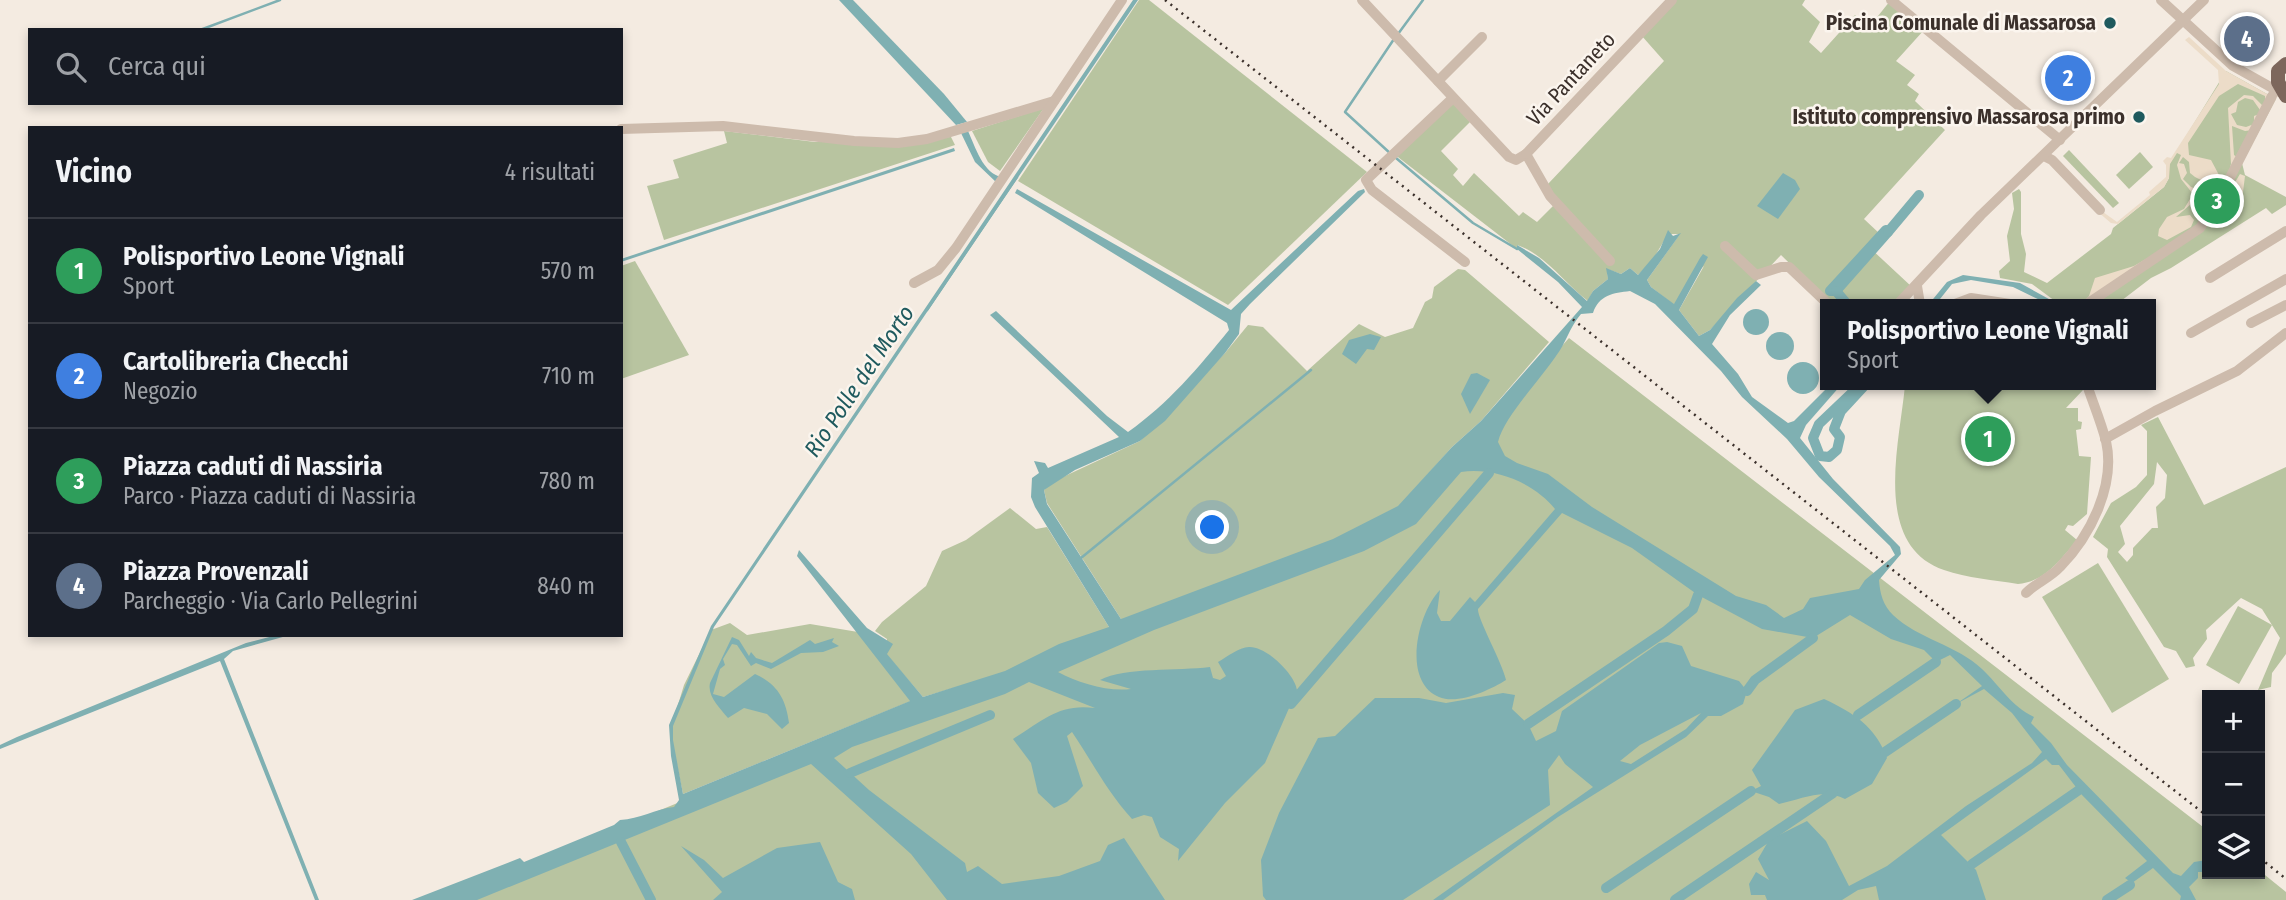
<!DOCTYPE html>
<html lang="it">
<meta charset="utf-8">
<style>
body{margin:0;font-family:"Fira Sans Condensed",sans-serif;background:#242831;color:#f1f3f6}
.controls{position:absolute;right:21px;bottom:21px;display:grid;overflow:hidden;border-radius:0px;box-shadow:0 4px 10px #0003}
.controls button{width:63px;height:63px;display:grid;place-items:center;padding:0;border:0;border-bottom:2px solid #363941;background:#171b24;color:#f1f3f6;font:35px sans-serif}
.you{position:absolute;left:1213px;top:528px;width:24px;height:24px;margin:-18px;border:5px solid #fff;border-radius:50%;background:#1a73e8;box-shadow:0 0 0 10px #1a73e833}
.badge{display:grid;place-items:center;width:46px;height:46px;border-radius:50%;background:#92aeb2;color:#fff;font-size:23px;font-weight:700}
.pin{position:absolute;translate:-50% -50%;border:4px solid #fff;box-shadow:0 2px 7px #0006}
.popup{position:absolute;left:1820px;top:299px;width:336px;height:91px;box-sizing:border-box;display:grid;place-content:center;border-radius:0px;background:#171b24;filter:drop-shadow(0 2px 5px #0005);font-size:23px;white-space:nowrap;color:#9ea1a6}
.popup b{font-size:26px;color:#f1f3f6}
.popup::after{content:'';position:absolute;left:50%;top:100%;margin-left:-14px;border:14px solid transparent;border-top-color:#171b24}
.list{margin:0;padding:0;list-style:none}
h2{display:flex;justify-content:space-between;align-items:center;height:91px;margin:0;padding:0 28px;font-size:30px}
h2 small{font-size:23px;font-weight:400;color:#9ea1a6}
.list li{display:grid;grid-template-columns:46px 1fr auto;gap:21px;align-items:center;box-sizing:border-box;height:105px;padding:0 28px;border-top:2px solid #363941}
.list b{display:block;font-size:26px;white-space:nowrap}
.list p{margin:0;font-size:23px;white-space:nowrap;color:#9ea1a6}
.list em{font-size:23px;font-style:normal;color:#9ea1a6}
.icon{flex:none;width:38px;height:38px;fill:none;stroke:currentColor;stroke-width:2;stroke-linecap:round;stroke-linejoin:round}
.map{position:relative;flex:none;width:2286px;height:900px;overflow:hidden}
.search{position:absolute;background:#171b24;box-shadow:0 4px 10px #0003;left:28px;top:28px;width:595px;height:77px;display:flex;align-items:center;gap:18px;box-sizing:border-box;padding:0 24px;border-radius:0px;color:#9ea1a6;font-size:26px}
.panel{position:absolute;background:#171b24;box-shadow:0 4px 10px #0003;left:28px;top:126px;width:595px;height:511px;border-radius:0px}
.map>svg:first-child{display:block}
.green{fill:#b8c4a0;fill-rule:evenodd}
.plaza{fill:#ecdcc8;fill-rule:evenodd}
.water{fill:#7fb0b2;fill-rule:evenodd}
.lines{fill:none;stroke-linecap:round;stroke-linejoin:round}
.stream{stroke:#7fb0b2;stroke-width:2.5}
.canal{stroke:#7fb0b2;stroke-width:10}
.minor{stroke:#cdbbac;stroke-width:10}
.major{stroke:#7d675c;stroke-width:14}
.rail{stroke:#3b302b;stroke-width:2.5;stroke-dasharray:2 5;stroke-linecap:butt}
.poi-dot{fill:#1f5a5e;stroke:#fbf5ee;stroke-width:2.5}
.labels{text-anchor:middle;stroke-width:5;stroke-linejoin:round;paint-order:stroke}
.poi-label{font-size:21px;font-weight:bold;fill:#3b302b;stroke:#fbf5ee;text-anchor:end}
.street-label{font-size:21px;fill:#3b302b;stroke:#fbf5ee}
.water-label{font-size:23px;font-style:italic;fill:#1f5a5e;stroke:#fbf5ee}
</style>
<div class="map">
<svg width="2286" height="900" viewBox="0 0 2286 900">
<rect width="100%" height="100%" fill="#f4ebe1"/>
<g class="green">
<path d="M1139,0H1149L1367,172L1228,305L1018,181Z"/>
<path d="M1675,0H1805L1802,5L1820,22L1809,42L1821,53L1855,15L1870,26L1890,1L1924,30L1896,61L1915,75L1907,85L1919,94L1915,101L1945,130L1864,219L1880,234L1869,247L1912,287L1894,304H1831L1781,255L1710,330L1699,336L1679,310L1704,266L1690,279L1674,305L1651,287L1647,280L1680,234H1668L1652,261L1638,275L1630,268L1621,274L1607,269L1608,279L1593,291L1588,301C1565,284 1545,254 1517,245V249L1394,154L1452,102L1470,122L1441,151L1458,169L1453,175L1463,186L1474,173L1519,216L1523,212L1537,222L1554,205L1548,184L1664,61L1641,35Z"/>
<path d="M2226,71L2276,99L2242,163L2245,175L2286,197V205L2272,214L2266,208L2171,268L2151,278L2117,304H2059L2032,284L2000,278L1999,271L2010,261L2007,236L2014,209L2012,193L2019,189L2021,192V234L2026,254L2024,272L2047,283L2111,234L2113,228L2164,187L2169,178V164Z"/>
<path d="M1044,108L1000,171L988,162L972,131Z"/>
<path d="M724,131L815,142L951,137L955,145L664,240L647,186L679,178L673,160L727,143Z"/>
<path d="M2069,150L2119,203L2113,208L2063,156Z"/>
<path d="M2140,152L2153,167L2129,189L2116,175Z"/>
<path d="M635,261L689,355L621,379V266Z"/>
<path d="M1458,269L1465,270L1549,342L1481,421L1452,447L1403,502L1433,490L1569,338L2207,830V874H2260V871L2286,892V900H432L485,882L967,684L923,697L886,654L887,639L875,631L882,622L926,586L942,551L966,540L1010,508L1036,529L1047,527L1109,627L1121,619L1047,503L1044,490L1050,483L1140,441L1225,353L1248,325L1263,327L1307,371L1359,324L1385,337L1413,328L1425,302L1432,298L1434,287Z"/>
<path d="M1905,385H2079L2083,390L2066,408H2078V421L2082,422L2081,429L2076,430L2079,456L2091,457L2087,514L2073,526L2068,525L2065,530L2077,540C2061,559 2045,582 2018,584C1994,580 1967,578 1944,570C1871,545 1900,442 1905,385Z"/>
<path d="M2158,417L2204,505L2286,467V654L2272,673L2271,687L2258,690L2280,638L2262,609L2241,598L2206,630L2207,639L2193,658L2195,666L2186,668L2176,651L2164,647L2107,557L2108,549L2093,537L2111,503L2136,487L2147,475V431L2141,425ZM2157,462L2167,475L2165,498L2156,507L2158,528H2152L2133,548V555L2127,562L2118,552L2125,544L2120,526L2154,484Z"/>
<path d="M2098,563L2169,679L2112,713L2042,597Z"/>
<path d="M2238,606L2272,625L2239,684L2206,665Z"/>
<path d="M730,623L747,635L810,624L858,632L911,701L683,794L670,731L684,685L711,630Z"/>
</g>
<path class="plaza" d="M2189,37L2226,71L2276,99L2231,183L2234,184L2240,174L2245,176L2242,200L2238,208L2225,215L2220,212L2225,202L2221,201L2207,223L2189,239L2151,261L2090,304H2082L2089,296L2095,278L2134,266L2194,231L2225,184L2222,182L2212,191L2199,192L2191,204L2176,217L2190,215L2194,220L2191,227L2167,240L2158,236L2159,229L2167,217L2184,209L2193,194L2181,179L2177,165L2181,155L2177,153L2170,164L2169,178L2164,187L2118,224L2111,223L2098,212L2103,207V212L2117,222L2150,195L2149,192L2166,177V165L2163,161L2167,157L2171,158L2219,84L2218,70L2185,40ZM2238,84L2265,96V103L2262,105L2253,96L2244,95L2228,108L2231,164L2227,180L2219,175L2211,160L2189,155L2188,143L2219,96ZM2245,98L2253,100L2260,110L2259,114L2254,116V124L2246,127L2237,125L2231,114L2236,112L2238,102ZM2232,126L2245,131L2253,130L2237,157L2234,155ZM2183,157L2189,162L2190,173L2195,177L2201,180L2211,176L2220,181L2215,186L2204,183L2199,190L2191,187L2183,179L2187,173L2184,164L2179,163Z"/>
<g class="water">
<path d="M839,0H853L944,94L967,122L956,125Z"/>
<path d="M1133,0H1138L714,627L673,726V740L683,794L910,701L797,556L799,550L867,628L893,644L887,654L923,697L1005,671L1059,644L1109,627L1035,507L1031,497L1032,478L1039,473L1034,461L1045,463L1048,468L1119,437L990,315L996,311L1107,416L1128,432C1168,404 1199,367 1229,330L1227,323L1015,193L1017,189L1231,310L1358,191L1364,189L1365,192L1250,304L1241,314L1239,334L1225,353L1165,421L1140,441L1075,470L1044,490L1047,504L1121,619L1333,539L1398,506L1452,447L1481,421L1582,307L1558,282L1517,249V245L1539,258L1587,301L1593,291L1608,279L1606,268L1621,274L1630,268L1638,275L1660,249L1668,230L1673,236L1681,233L1647,280L1651,287L1674,304L1700,258L1703,254L1708,257L1679,310L1699,336L1710,330L1737,298L1756,281L1761,285L1730,315L1712,344L1738,374L1752,397L1788,423L1794,421L1830,385H1841L1806,425L1800,438L1833,479L1900,547L1901,554L1879,580C1880,594 1883,605 1893,615C1918,639 1957,645 1982,669C2000,686 2011,706 2034,717L2031,723L2051,743L2067,765L2173,873L2181,876L2194,862L2207,860V872H2198V878L2189,887L2196,900H2180L2181,896L2153,868L2132,883L2125,878L2147,861L2082,795L2059,765H2052L2046,759L1941,835L1976,870L1986,900H1879L1876,886L1858,890L1842,900H1767L1765,895H1751L1749,884L1756,872L1769,880L1758,859L1769,840L1807,821L1826,841L1849,886L1887,866L1966,806L2032,763L2042,752L2012,713L1984,689L1956,704L1982,686L1950,655L1936,662L1924,650L1891,639L1850,615L1813,638L1762,629L1698,595L1632,548L1562,513L1478,609C1477,618 1502,662 1506,680C1490,690 1458,705 1439,697C1401,681 1418,612 1440,590L1437,613L1441,621H1450L1470,597L1475,602L1555,509C1534,483 1495,467 1461,472L1416,524L1364,551L1154,630L1058,672C1078,683 1108,692 1131,689L1100,680C1125,667 1178,671 1210,667L1213,678L1220,680L1226,676L1218,662C1227,657 1239,647 1249,647C1266,646 1295,674 1297,690L1265,763L1225,803L1178,861L1179,849L1160,837L1152,817L1144,815L1132,819C1106,790 1093,763 1072,732L1067,736L1083,786L1067,802L1054,808L1038,793L1031,763L1013,739C1042,721 1059,703 1095,708L1029,682L1005,694L852,747L834,758L869,790L965,863L967,872L978,866L1002,884L1059,876L1100,861L1108,845L1124,838L1165,900H947L911,854L811,764L477,900H412L520,858L524,862L614,825L620,820C640,819 655,809 674,807L679,800L671,756L669,725L711,626ZM1630,291L1655,304L1721,371L1742,397L1787,439L1819,477L1890,546L1895,555L1865,580L1859,589L1810,598L1803,609L1784,618L1766,605L1736,596L1592,507L1548,474L1517,463L1505,456L1498,442C1504,417 1540,380 1556,356C1566,343 1569,328 1581,314L1593,313C1599,295 1613,293 1630,291Z"/>
<path d="M968,131C975,146 983,174 1002,177L997,183L975,162L961,133Z"/>
<path d="M954,148L955,151L621,262V259Z"/>
<path d="M1783,173L1795,180L1800,189L1778,219L1757,206Z"/>
<path d="M1963,275L2020,283L2058,304H2048L2013,287L1971,280L1952,284L1936,304H1929L1947,282Z"/>
<circle cx="1756" cy="322" r="13"/>
<circle cx="1780" cy="346" r="14"/>
<path d="M1370,334L1381,337L1374,350L1367,349L1356,364L1342,354L1349,340Z"/>
<circle cx="1803" cy="378" r="16"/>
<path d="M1477,373L1490,380L1470,414L1461,394L1471,374Z"/>
<path d="M277,635H290L233,651L224,659L319,900H315L220,661L0,749V745L17,737L246,643Z"/>
<path d="M732,637L739,640L749,656L751,652L756,658L772,663L810,640L815,644L834,638L832,642L839,646L823,652L801,653L771,669L756,663L751,666L737,645L732,644L723,659L725,665L720,669L713,694L724,697L755,674C777,684 786,699 789,723L782,729L767,714L744,708L728,718C720,708 707,696 710,683Z"/>
<path d="M1667,642L1682,646L1691,666L1739,681L1747,691L1743,704L1721,716H1708L1686,737L1558,817L1443,900H1433L1593,787L1565,764L1559,755L1548,770L1550,805L1403,900H1266L1263,896L1261,860L1279,813L1318,738L1335,736L1375,698H1419L1446,703L1503,693L1515,695L1512,709L1528,724L1536,741L1556,731L1562,711L1659,643ZM1701,713L1686,729L1631,764L1620,761L1640,745Z"/>
<path d="M1824,699C1854,713 1875,726 1887,758L1872,784L1845,799C1823,788 1802,799 1779,804L1769,797L1751,791L1761,786L1752,770L1795,710Z"/>
<path d="M820,842L838,882L852,889L855,900H713L722,892L681,846L704,860L723,878L777,848Z"/>
</g>
<g class="lines">
<g class="stream">
<path d="M200,30L280,0"/>
<path d="M1398,34L1423,0"/>
<path d="M1391,154L1345,112L1394,39"/>
<path d="M1396,158L1473,223L1517,249"/>
<path d="M927,310L1017,177"/>
<path d="M1081,558L1311,370"/>
</g>
<g class="canal">
<path d="M1886,230L1888,232L1836,291H1830Z"/>
<path d="M1888,232L1919,195"/>
<path d="M1836,291L1847,304"/>
<path d="M1860,385L1819,424L1813,438L1820,456L1829,457L1837,450L1840,437L1834,429L1841,411L1865,385"/>
<path d="M1747,691L1755,680L1813,638"/>
<path d="M1291,704L1489,473"/>
<path d="M1858,715L1936,662"/>
<path d="M1528,724L1666,631L1693,609L1698,595"/>
<path d="M1885,752L1956,704"/>
<path d="M850,773L990,715"/>
<path d="M621,842L651,900"/>
<path d="M1972,864L2079,790"/>
<path d="M1606,888L1751,791"/>
<path d="M1675,900L1833,793"/>
<path d="M2107,900L2130,885"/>
</g>
<g class="minor">
<path d="M1362,0L1509,157L1516,160L1526,154L1550,196L1610,261"/>
<path d="M1891,0L2060,140"/>
<path d="M2161,0L2233,66L2283,94"/>
<path d="M1438,81L1482,37"/>
<path d="M1453,98L1366,180L1372,190L1465,262"/>
<path d="M621,129L723,126L854,141L898,143L927,139L1054,101"/>
<path d="M1526,154L1672,0"/>
<path d="M2044,156L2052,160L2100,210"/>
<path d="M1725,246L1756,275L1781,267H1789L1828,304"/>
<path d="M2210,278L2286,231"/>
<path d="M914,283L938,270L956,248L1122,0"/>
<path d="M1917,286L1920,304"/>
<path d="M1898,304L1981,215L2204,0"/>
<path d="M1955,304L1971,298L2010,304"/>
<path d="M2087,304L2200,228L2220,197L2272,96"/>
<path d="M2251,323L2286,305"/>
<path d="M2191,333L2286,279"/>
<path d="M2105,439L2155,411L2237,371L2286,333"/>
<path d="M2026,593C2036,583 2050,578 2060,567C2090,536 2116,486 2106,441C2101,422 2093,403 2087,385"/>
</g>
<path class="major" d="M2286,64L2278,71V82L2286,96"/>
<g class="rail">
<path d="M1165,0L2207,816"/>
<path d="M2260,858L2286,879"/>
</g>
</g>
<g class="poi-dot">
<circle cx="2110" cy="23" r="7"/>
<circle cx="2139" cy="117" r="7"/>
</g>
<g class="labels">
<g class="poi-label">
<text x="2096" y="30">Piscina Comunale di Massarosa</text>
<text x="2125" y="124">Istituto comprensivo Massarosa primo</text>
</g>
<g class="street-label">
<text transform="translate(1571 79) rotate(-47)" y="7">Via Pantaneto</text>
</g>
<g class="water-label">
<text transform="translate(859 381) rotate(-56)" y="8">Rio Polle del Morto</text>
</g>
</g>
</svg>
<div class="controls">
<button>+</button>
<button>−</button>
<button><svg class="icon" aria-label="layers" viewBox="0 0 24 24"><path d="M12 4l9 5-9 5-9-5zM3 14l9 5 9-5"/></svg></button>
</div>
<div class="you"></div>
<div class="pin badge" style="left:1988px;top:439px;background:#2e9e5b">1</div>
<div class="popup"><b>Polisportivo Leone Vignali</b>Sport</div>
<div class="pin badge" style="left:2068px;top:78px;background:#3f7fe0">2</div>
<div class="pin badge" style="left:2217px;top:201px;background:#2e9e5b">3</div>
<div class="pin badge" style="left:2247px;top:39px;background:#5c6f8a">4</div>
<div class="search"><svg class="icon" aria-label="search" viewBox="0 0 24 24"><circle cx="10" cy="10" r="6"/><path d="M15 15l6 6"/></svg>Cerca qui</div>
<section class="panel">
<h2>Vicino<small>4 risultati</small></h2>
<ul class="list">
<li><span class="badge" style="background:#2e9e5b">1</span><div><b>Polisportivo Leone Vignali</b><p>Sport</p></div><em>570 m</em></li>
<li><span class="badge" style="background:#3f7fe0">2</span><div><b>Cartolibreria Checchi</b><p>Negozio</p></div><em>710 m</em></li>
<li><span class="badge" style="background:#2e9e5b">3</span><div><b>Piazza caduti di Nassiria</b><p>Parco · Piazza caduti di Nassiria</p></div><em>780 m</em></li>
<li><span class="badge" style="background:#5c6f8a">4</span><div><b>Piazza Provenzali</b><p>Parcheggio · Via Carlo Pellegrini</p></div><em>840 m</em></li>
</ul>
</section>
</div>
